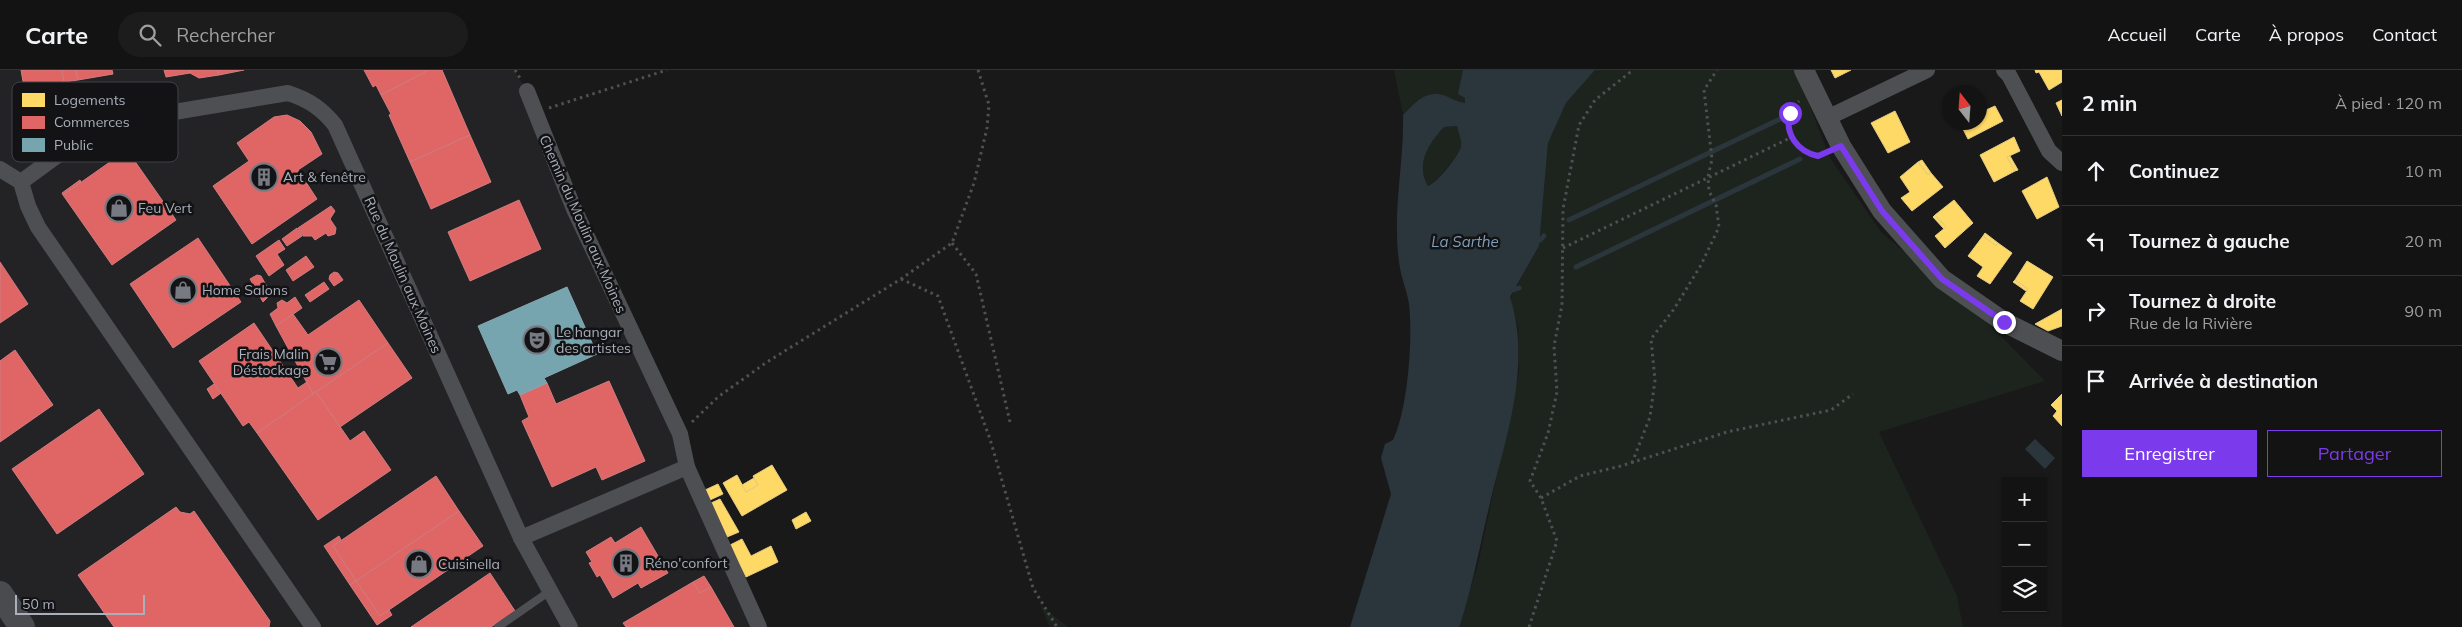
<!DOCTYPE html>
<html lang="fr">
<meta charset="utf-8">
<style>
body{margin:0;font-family:Mulish,sans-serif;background:#1c1c1c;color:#f1f3f6}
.controls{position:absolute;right:15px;bottom:15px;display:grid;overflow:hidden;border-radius:0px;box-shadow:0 1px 4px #0004}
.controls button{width:45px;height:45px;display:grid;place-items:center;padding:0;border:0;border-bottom:1px solid #323233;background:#131313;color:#f1f3f6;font:25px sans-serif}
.compass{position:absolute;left:1942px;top:15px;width:45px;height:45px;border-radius:50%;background:#131313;box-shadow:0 1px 4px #0004;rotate:343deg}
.scale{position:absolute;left:15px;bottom:12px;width:130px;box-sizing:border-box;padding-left:5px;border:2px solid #a9afbb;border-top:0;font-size:14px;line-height:18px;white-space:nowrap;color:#a9afbb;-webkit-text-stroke:4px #131315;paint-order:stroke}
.stop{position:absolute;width:15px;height:15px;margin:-11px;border:4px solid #7c3aed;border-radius:50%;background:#fff}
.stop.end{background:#7c3aed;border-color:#fff;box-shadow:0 1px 5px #0008}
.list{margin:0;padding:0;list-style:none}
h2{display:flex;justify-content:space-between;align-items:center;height:65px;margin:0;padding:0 20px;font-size:21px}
h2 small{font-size:16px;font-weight:400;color:#9d9ea0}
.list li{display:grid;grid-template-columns:32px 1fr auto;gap:15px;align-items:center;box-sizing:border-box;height:70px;padding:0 20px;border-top:1px solid #323233}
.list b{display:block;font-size:19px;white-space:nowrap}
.list p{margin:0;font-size:16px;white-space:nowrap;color:#9d9ea0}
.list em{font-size:16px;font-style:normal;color:#9d9ea0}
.actions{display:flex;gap:10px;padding:15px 20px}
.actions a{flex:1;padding:11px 0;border:1px solid #7c3aed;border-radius:0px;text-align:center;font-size:18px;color:#7c3aed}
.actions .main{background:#7c3aed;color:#fff}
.icon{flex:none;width:28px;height:28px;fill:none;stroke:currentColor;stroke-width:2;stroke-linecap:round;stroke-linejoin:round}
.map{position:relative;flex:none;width:2062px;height:557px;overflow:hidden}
header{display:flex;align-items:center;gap:30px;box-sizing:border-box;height:70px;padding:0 25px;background:#131313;border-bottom:1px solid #323233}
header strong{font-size:24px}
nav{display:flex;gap:28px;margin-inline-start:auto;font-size:18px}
.search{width:350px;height:45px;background:#1c1c1c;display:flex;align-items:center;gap:12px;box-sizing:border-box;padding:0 18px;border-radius:28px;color:#9d9ea0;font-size:19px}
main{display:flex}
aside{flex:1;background:#131313}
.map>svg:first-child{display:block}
.built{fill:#232326}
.green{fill:#1c241d}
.water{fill:#2b353c;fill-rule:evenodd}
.homes{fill:#ffd966;stroke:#e5cc80}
.shops{fill:#e06666;stroke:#d07c80}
.public{fill:#76a5af;stroke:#85a8b3}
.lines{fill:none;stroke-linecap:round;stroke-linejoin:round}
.stream{stroke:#2b353c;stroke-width:5}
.path{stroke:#4f5054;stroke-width:3;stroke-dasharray:2.5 4;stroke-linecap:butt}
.service{stroke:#4d4f52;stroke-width:8}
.minor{stroke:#4d4f52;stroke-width:16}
.tertiary{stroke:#4d4f52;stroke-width:20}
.trunk{stroke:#4a4b4e;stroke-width:26}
.route{stroke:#7c3aed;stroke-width:6}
.labels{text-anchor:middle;stroke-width:5;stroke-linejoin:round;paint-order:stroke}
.poi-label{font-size:14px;fill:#a9afbb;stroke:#131315;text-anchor:start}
.street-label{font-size:14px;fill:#a9afbb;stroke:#131315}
.water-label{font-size:15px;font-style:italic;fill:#7e9fb9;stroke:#131315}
.key{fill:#131315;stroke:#404247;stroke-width:1}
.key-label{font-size:14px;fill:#a9afbb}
</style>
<header>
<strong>Carte</strong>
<div class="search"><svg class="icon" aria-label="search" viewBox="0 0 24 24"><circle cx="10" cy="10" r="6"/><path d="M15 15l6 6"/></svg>Rechercher</div>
<nav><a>Accueil</a><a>Carte</a><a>À propos</a><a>Contact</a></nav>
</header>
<main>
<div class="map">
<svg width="2062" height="557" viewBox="0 0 2062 557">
<rect width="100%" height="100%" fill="#191919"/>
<path class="built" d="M0,0H514L527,21L760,557H0Z"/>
<g class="green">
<path d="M1394,0H1463L1466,32L1463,34C1431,20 1427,21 1403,45Z"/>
<path d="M1595,0H1796L1830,88L1881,162L1985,250L2045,311L1879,362L1957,526L1963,557H1459L1478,494L1519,302L1518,256L1510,228L1539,176L1548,73L1566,33Z"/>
<path d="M1457,56C1458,61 1462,70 1461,76C1459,85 1436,113 1428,116C1415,94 1429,73 1444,57Z"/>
<path d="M1040,535L1068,557H1050Z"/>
</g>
<g class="water">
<path d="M1463,0H1595L1566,33L1548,73L1539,176L1510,227C1532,295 1506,366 1490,433C1480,474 1473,515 1460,555L1459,557H1350L1391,424L1381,388L1385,374L1393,370C1408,339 1413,268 1409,234C1407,221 1402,210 1400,198C1398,187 1397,174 1397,163C1396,124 1404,85 1403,45C1416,32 1426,19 1446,26C1452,29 1458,32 1465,33V28L1458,24ZM1457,56C1458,62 1462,70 1461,76C1459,86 1436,114 1428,116C1415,94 1429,73 1444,57Z"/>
<path d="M2035,369L2055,388L2045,399L2025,379Z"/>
</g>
<g class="homes">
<path d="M1831,0H1851L1835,8Z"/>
<path d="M2035,0H2062V12L2049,20L2039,2L2036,3Z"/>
<path d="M1980,29L1986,40L1995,36L2003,51L1968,69L1960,53L1980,52Z"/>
<path d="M2062,30V46L2056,33Z"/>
<path d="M1895,41L1910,72L1888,83L1871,53Z"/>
<path d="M2014,67L2020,81L2007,87L2015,101L1994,112L1980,85Z"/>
<path d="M2010,86L2018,100L2015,101L2007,87Z"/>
<path d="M1922,90L1931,103L1928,105L1918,92Z"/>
<path d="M1918,92L1928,105L1931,103L1943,117L1912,141L1901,128L1910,122L1900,107Z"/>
<path d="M2047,107L2059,137L2037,149L2022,121Z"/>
<path d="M1954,130L1973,153L1945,178L1935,166L1946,157L1935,145Z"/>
<path d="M1935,145L1946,157L1944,159L1933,147Z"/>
<path d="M1985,163L1998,173L1996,176L1983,166Z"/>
<path d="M1983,166L1996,176L1998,173L2012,183L1990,214L1977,206L1983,197L1968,186Z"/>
<path d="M2027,191L2053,207L2033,239L2020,231L2028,219L2015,210Z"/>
<path d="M2015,210L2028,219L2026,221L2013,212Z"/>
<path d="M2062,239V256L2048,261L2035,254Z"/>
<path d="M2062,324V356L2053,346L2057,341L2051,335Z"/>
<path d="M772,395L787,420L742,446L723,413L737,405L746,422L758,415L753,406Z"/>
<path d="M754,408L758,415L746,422L742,415Z"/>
<path d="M718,414L723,424L710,430L705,420Z"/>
<path d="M720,429L739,462L727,467L711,433Z"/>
<path d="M806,442L811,451L796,459L792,450Z"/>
<path d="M742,469L751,486L771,476L778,492L746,507L730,475Z"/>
</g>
<g class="shops">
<path d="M21,0H62L68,33L28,40Z"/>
<path d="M62,0H76L78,10L64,12Z"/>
<path d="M76,0H112L113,4L78,10Z"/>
<path d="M164,0H190V3L166,7Z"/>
<path d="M190,0H218L219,5L199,8L190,3Z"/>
<path d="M218,0H244L219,5Z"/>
<path d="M364,0H429L381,25L376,15L373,17Z"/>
<path d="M429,0H442L470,65L410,92L389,45L391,44L381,25Z"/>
<path d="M287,45L300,51L311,62L322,84L298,100L317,129L252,174L213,116L249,91L237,73L274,47Z"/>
<path d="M470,65L491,112L431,139L410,92Z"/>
<path d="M127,80L176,150L112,195L63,125Z"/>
<path d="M80,110L81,112L63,125L62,123Z"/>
<path d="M519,130L541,179L470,211L448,162Z"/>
<path d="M331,136L335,141L330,149L336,158L335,164L328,166L326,163L315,170L312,166H303L298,158Z"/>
<path d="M297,158L302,166L287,176L282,169Z"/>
<path d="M198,168L241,232L173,278L130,214Z"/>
<path d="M279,170L285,179L277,184L284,195L269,206L256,186Z"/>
<path d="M306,186L314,197L293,211L286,200Z"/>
<path d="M0,192L28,234L0,253Z"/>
<path d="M334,202L338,203L343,210L334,216L329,209L330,205Z"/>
<path d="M257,205L261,206L271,224L263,232L250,209Z"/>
<path d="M324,212L329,219L310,232L305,225Z"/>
<path d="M295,227L302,238L276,256L270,244L278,238L277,233L282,230L287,233Z"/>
<path d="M359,230L388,273L313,324L276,256L293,244L308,265Z"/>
<path d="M254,253L298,318L307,312L313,324L257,363L249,352L243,356L199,291Z"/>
<path d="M388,273L412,308L340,357L316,322Z"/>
<path d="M15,280L53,335L0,372V291Z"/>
<path d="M609,311L645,391L602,410L596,397L552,417L522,351L529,347L520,325L547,313L556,334Z"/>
<path d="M214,314L221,323L213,329L207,319Z"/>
<path d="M316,322L350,371L364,361L391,400L318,450L257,363Z"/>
<path d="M99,339L144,404L57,464L12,399Z"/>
<path d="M436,406L459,441L356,511L333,476Z"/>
<path d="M176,437L180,442L190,444L194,441L270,551L269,557H114L78,505Z"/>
<path d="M459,441L483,476L380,546L356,511Z"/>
<path d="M641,457L668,503L641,518L638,513L613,528L600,505L597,507L589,493L592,492L586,482L611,467L615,473Z"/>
<path d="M339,466L341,470L333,476L356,511L350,515L324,476Z"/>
<path d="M490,503L515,541L491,557H411Z"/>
<path d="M704,506L711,517L700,523L693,512Z"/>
<path d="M356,511L380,546L389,540L392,545L377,555L350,515Z"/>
<path d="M693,512L700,523L711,517L734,557H626L623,553Z"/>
</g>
<path class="public" d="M567,217L597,284L544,308L547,313L520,325L517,320L508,324L478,256Z"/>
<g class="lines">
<g class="stream">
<path d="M1569,150L1782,48"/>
<path d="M1540,170L1544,166"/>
<path d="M1576,197L1800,89"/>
<path d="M1513,220L1519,218"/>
</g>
<g class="path">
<path d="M515,0L520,8"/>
<path d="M549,38L667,0"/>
<path d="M1792,67C1799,79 1810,89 1825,84"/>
<path d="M952,173L976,204L1010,352"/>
<path d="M1563,178L1792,67C1787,52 1788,41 1799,31"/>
<path d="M901,209L938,226L990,369L1033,518L1057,557"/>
<path d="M692,352L718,327L767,292L901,209L952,173L974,113L987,58L989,35L978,0"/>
<path d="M1632,393L1650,347L1655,310L1651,269L1674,239L1701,195L1719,157L1716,135L1709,121L1708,107L1712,89L1704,20L1717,0"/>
<path d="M1541,428L1580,406L1621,396L1727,362L1831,340L1853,324"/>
<path d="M1529,557L1557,471L1541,428L1530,411L1548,363L1557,322L1554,276L1562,235L1563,139L1579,55L1595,30L1633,0"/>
</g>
<path class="service" d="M498,557L550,521"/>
<g class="minor">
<path d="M2004,0L2009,5L2049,81L2062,93"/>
<path d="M527,21L574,139L680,364L687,397L759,557"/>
<path d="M1827,48L1927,0"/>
<path d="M0,99L21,112L28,136L38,157L313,557"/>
<path d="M21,112L62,82L85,68L114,56L138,48L288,23C309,30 321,38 335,55L521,468L570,557"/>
<path d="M521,468L687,397"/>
</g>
<path class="tertiary" d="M1804,0L1841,76L1882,141L1942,209L2004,252L2062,281"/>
<path class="trunk" d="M0,524L22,557"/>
</g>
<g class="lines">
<path class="route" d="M1790,43C1784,64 1798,82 1818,86L1841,76L1882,141L1942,209L2004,252"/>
</g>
<defs>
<g id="building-ring" transform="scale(1.4375)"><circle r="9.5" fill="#131315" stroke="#777a82" stroke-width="1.5"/><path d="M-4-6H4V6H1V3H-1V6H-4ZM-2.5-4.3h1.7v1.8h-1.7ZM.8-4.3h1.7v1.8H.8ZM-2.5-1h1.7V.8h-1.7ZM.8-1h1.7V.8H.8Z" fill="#777a82"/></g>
<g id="shop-ring" transform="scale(1.4375)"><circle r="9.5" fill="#131315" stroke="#777a82" stroke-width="1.5"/><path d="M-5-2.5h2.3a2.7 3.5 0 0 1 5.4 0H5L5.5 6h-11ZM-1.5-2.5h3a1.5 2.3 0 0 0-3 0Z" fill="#777a82"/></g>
<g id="theatre-ring" transform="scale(1.4375)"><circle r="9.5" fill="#131315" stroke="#777a82" stroke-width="1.5"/><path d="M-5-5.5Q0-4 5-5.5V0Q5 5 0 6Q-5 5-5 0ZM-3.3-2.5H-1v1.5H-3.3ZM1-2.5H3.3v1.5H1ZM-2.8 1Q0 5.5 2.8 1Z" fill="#777a82"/></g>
<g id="supermarket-ring" transform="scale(1.4375)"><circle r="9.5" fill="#131315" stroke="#777a82" stroke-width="1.5"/><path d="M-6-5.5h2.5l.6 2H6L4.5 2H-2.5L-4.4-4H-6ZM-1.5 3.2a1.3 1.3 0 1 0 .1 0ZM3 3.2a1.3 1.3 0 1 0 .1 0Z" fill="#777a82"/></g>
</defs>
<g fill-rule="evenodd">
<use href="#building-ring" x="264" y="107"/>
<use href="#shop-ring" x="119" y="138"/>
<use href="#shop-ring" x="183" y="220"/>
<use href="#theatre-ring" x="537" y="270"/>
<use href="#supermarket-ring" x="328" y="292"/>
<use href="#building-ring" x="626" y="493"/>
<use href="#shop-ring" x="419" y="494"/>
</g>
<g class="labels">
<g class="poi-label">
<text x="283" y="112">Art &amp; fenêtre</text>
<text x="138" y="143">Feu Vert</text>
<text x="202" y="225">Home Salons</text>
<text x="556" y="267">Le hangar<tspan x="556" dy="16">des artistes</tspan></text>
<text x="309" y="289" text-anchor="end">Frais Malin<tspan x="309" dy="16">Déstockage</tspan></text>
<text x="645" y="498">Réno'confort</text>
<text x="438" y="499">Cuisinella</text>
</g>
<g class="street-label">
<text transform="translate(583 154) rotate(66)" y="5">Chemin du Moulin aux Moines</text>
<text transform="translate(403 205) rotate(66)" y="5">Rue du Moulin aux Moines</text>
</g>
<g class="water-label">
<text x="1465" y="177">La Sarthe</text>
</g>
</g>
<rect x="12" y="12" width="166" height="80" rx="8" class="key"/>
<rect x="22" y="23" width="23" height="14" fill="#ffd966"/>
<rect x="22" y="46" width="23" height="13" fill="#e06666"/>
<rect x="22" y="68" width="23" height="14" fill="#76a5af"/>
<g class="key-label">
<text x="54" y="35">Logements</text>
<text x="54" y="57">Commerces</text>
<text x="54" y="80">Public</text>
</g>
</svg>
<div class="controls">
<button>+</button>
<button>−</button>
<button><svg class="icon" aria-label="layers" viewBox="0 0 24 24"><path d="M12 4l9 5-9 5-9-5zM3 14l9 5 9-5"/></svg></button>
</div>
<svg class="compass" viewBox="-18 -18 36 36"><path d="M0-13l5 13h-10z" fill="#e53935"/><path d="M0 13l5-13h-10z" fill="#9d9ea0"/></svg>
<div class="scale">50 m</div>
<div class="stop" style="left:1790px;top:43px"></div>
<div class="stop end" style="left:2004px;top:252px"></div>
</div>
<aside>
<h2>2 min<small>À pied · 120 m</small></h2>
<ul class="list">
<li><svg class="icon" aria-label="ahead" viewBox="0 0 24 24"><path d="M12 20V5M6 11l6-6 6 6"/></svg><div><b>Continuez</b></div><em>10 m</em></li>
<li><svg class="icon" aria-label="left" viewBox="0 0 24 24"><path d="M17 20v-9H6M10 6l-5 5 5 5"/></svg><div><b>Tournez à gauche</b></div><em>20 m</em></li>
<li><svg class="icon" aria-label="right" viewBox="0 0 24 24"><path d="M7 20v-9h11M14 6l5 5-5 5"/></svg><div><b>Tournez à droite</b><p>Rue de la Rivière</p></div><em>90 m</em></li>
<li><svg class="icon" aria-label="arrive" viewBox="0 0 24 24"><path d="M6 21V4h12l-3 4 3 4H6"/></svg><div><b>Arrivée à destination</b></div></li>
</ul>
<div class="actions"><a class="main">Enregistrer</a><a>Partager</a></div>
</aside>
</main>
